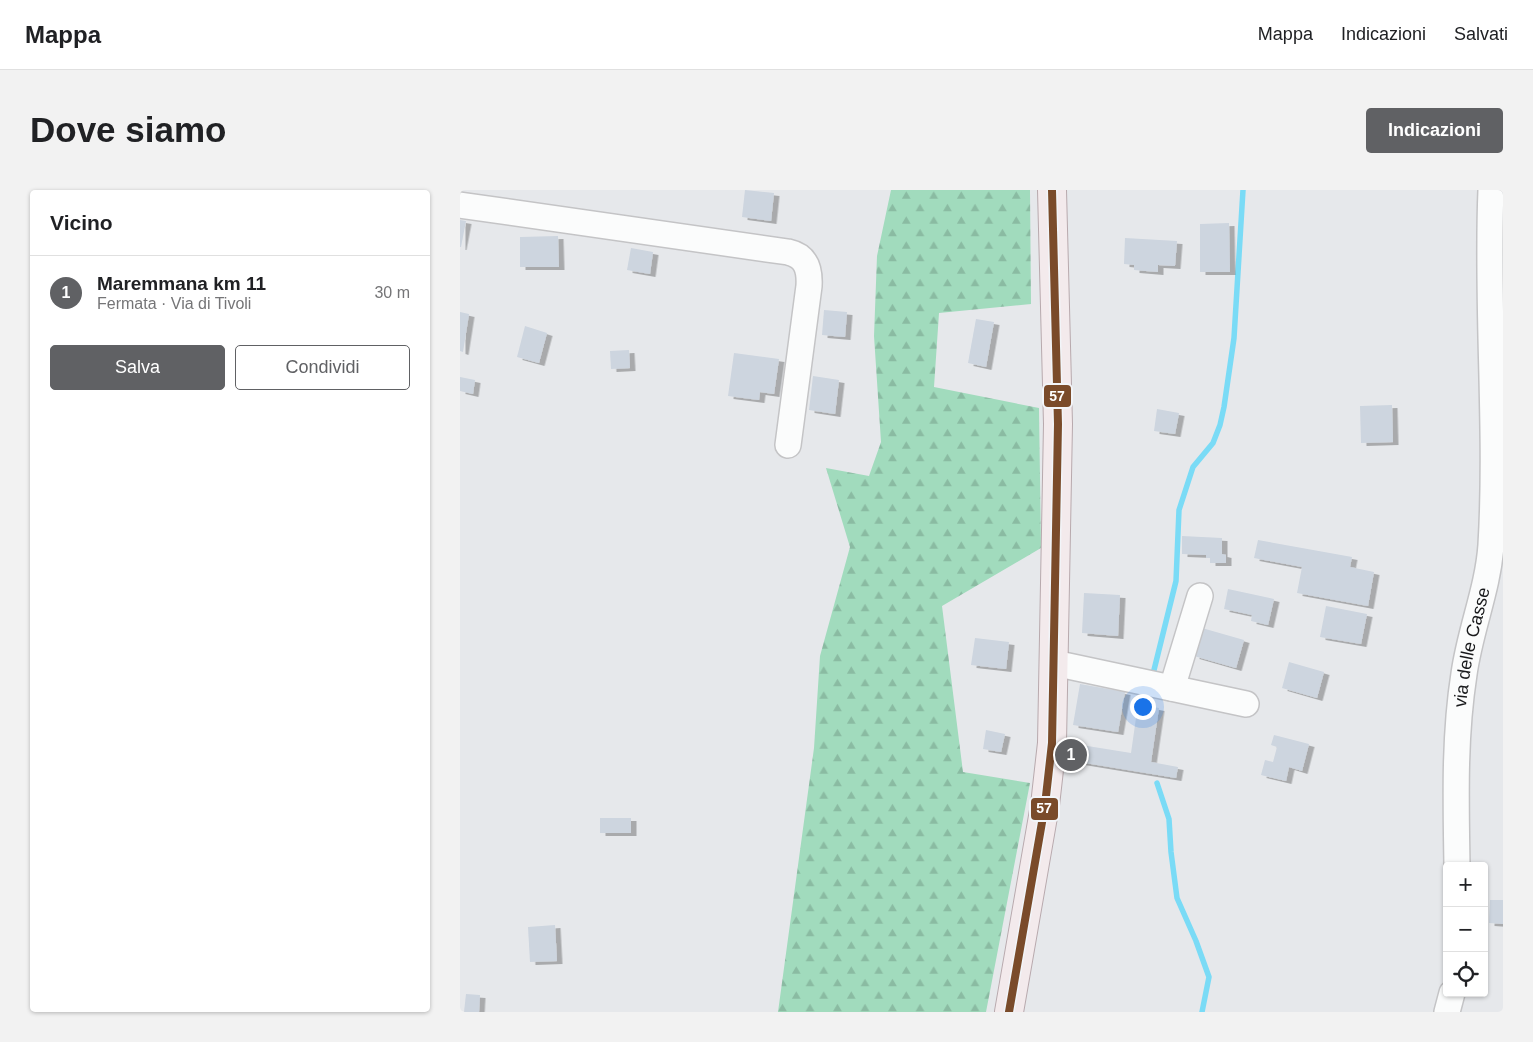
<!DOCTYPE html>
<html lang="it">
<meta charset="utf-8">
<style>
body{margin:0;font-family:Arial,sans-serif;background:#f2f2f2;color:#202124}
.controls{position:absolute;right:15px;bottom:15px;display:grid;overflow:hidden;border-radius:5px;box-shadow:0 1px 4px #0004}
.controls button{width:45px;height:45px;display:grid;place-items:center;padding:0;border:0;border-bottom:1px solid #e0e0e0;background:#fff;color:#202124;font:25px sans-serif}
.you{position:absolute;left:682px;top:516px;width:18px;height:18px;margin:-12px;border:4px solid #fff;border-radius:50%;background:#1a73e8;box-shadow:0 0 0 8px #1a73e833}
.badge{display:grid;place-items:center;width:32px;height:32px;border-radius:50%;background:#606164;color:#fff;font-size:16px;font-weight:700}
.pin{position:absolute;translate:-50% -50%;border:2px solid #fff;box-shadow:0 1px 5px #0006}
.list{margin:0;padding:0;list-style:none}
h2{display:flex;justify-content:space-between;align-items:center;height:65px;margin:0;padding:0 20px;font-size:21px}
h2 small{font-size:16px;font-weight:400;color:#757577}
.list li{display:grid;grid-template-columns:32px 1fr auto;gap:15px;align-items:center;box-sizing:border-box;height:75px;padding:0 20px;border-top:1px solid #e0e0e0}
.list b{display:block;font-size:19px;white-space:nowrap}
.list p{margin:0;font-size:16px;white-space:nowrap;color:#757577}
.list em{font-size:16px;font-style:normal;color:#757577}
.actions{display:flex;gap:10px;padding:15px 20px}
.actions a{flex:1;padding:11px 0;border:1px solid #606164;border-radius:5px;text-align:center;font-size:18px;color:#606164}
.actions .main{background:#606164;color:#fff}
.icon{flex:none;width:28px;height:28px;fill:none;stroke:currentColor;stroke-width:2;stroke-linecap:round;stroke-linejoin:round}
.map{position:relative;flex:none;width:1043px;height:822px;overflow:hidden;border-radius:5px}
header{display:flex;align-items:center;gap:30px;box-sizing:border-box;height:70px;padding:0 25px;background:#fff;border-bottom:1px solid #e0e0e0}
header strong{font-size:24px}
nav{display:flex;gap:28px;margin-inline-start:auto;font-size:18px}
.intro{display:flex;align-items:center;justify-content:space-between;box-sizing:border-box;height:120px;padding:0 30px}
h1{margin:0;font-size:35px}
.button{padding:12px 22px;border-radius:5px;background:#606164;color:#fff;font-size:18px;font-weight:700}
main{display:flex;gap:30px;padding:0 30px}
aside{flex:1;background:#fff;border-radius:5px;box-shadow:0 1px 4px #0004}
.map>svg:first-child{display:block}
.forest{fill:url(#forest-firs)}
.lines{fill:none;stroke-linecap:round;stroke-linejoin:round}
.stream{stroke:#7adbf6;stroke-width:5.5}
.building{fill:#cdd5df;filter:url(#shadow)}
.minor-casing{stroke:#c4c4c6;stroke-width:28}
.major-casing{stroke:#b8a9ad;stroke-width:30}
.minor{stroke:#fbfcfc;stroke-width:25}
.major{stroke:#f3eaec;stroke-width:28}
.bus-1-casing{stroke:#f2f5f9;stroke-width:11}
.bus-1{stroke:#7a4b2a;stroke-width:8}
.labels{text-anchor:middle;stroke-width:5;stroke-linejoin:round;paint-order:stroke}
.street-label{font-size:18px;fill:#18191b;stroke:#f2f5f9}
.line-badge{stroke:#f2f5f9;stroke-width:2}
.badge-label{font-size:14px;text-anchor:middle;font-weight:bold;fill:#fff}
</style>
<header>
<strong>Mappa</strong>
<nav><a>Mappa</a><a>Indicazioni</a><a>Salvati</a></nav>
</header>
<div class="intro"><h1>Dove siamo</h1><a class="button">Indicazioni</a></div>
<main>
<aside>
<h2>Vicino<small></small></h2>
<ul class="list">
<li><span class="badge">1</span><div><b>Maremmana km 11</b><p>Fermata · Via di Tivoli</p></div><em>30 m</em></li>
</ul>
<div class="actions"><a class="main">Salva</a><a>Condividi</a></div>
</aside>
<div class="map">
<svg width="1043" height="822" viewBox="0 0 1043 822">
<defs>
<pattern id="forest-firs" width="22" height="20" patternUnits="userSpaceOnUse" patternTransform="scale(1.25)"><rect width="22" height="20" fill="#a1dbbd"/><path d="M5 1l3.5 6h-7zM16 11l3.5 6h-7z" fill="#8abba2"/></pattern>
<filter id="shadow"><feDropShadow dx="5.5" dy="3" stdDeviation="0" flood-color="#0004"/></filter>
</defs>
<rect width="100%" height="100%" fill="#e6e8eb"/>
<path class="forest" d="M431,0H570L571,114L479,123L474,197L579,218L581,358L482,416L503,582L570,593L526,822H318L354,558L360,466L390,357L366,278L409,286L421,252L414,146L417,66Z"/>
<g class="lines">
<g class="stream">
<path d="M694,480L716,391L719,320L733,277L753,253L760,235L764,217L774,148L783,0"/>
<path d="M697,593L709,629L711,662L717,708L736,751L749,787L742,822"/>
</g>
</g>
<g class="building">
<path d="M285,0L314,3L311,31L282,27Z"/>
<path d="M0,30L6,31L1,57H0Z"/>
<path d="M769,33L770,82H740V34Z"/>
<path d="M98,46L99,77H60V47Z"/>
<path d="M665,48L717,51L715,76L698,75V82L674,80V75L664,74Z"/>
<path d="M171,58L193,62L190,84L167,80Z"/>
<path d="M364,120L387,122L385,147L362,145Z"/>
<path d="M0,122L9,124L3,162L0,161Z"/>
<path d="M516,129L534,132L526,177L508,173Z"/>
<path d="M65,136L87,143L79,173L57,167Z"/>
<path d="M169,160L170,178L151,179L150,161Z"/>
<path d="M274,163L319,169L314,204L300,202L299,210L268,206Z"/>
<path d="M353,186L379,190L375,224L349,220Z"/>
<path d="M0,187L15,190L13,204L0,201Z"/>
<path d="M932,215L933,252L901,253L900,216Z"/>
<path d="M697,219L719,223L715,244L694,241Z"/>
<path d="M722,346L762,348V364L766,365V373H750V368H746V365L722,364Z"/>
<path d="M798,350L892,367L890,377L914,382L908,416L837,403L842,377L794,368Z"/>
<path d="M768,399L814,409L808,435L791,431L792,425L764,419Z"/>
<path d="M624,403L660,405L658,446L622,443Z"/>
<path d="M866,416L907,424L901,454L860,447Z"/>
<path d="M742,438L784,450L776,478L734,466Z"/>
<path d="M515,448L549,452L546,479L511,475Z"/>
<path d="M829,472L864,482L857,508L822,498Z"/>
<path d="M620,494L665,502L658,542L613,535Z"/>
<path d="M678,514L699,518L691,572L718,577L716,588L613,571L615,554L671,563Z"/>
<path d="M526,540L545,544L541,562L523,559Z"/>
<path d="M814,545L849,554L842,581L829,577L826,591L801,585L805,570L813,572L817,557L811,555Z"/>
<rect x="140" y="628" width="31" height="15"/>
<path d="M1030,710H1043V734L1029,733Z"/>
<path d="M95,735L97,771L70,772L68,737Z"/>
<path d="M6,804L20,805L19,822H4Z"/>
</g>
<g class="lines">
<g class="minor-casing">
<g id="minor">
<path d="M0,15L328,62C346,66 350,79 349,96L328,255"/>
<path d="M594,473L786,514"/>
<path d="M712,498L740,406"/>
<path id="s1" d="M997,676C996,611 994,548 1004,484C1010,440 1028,399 1031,355C1038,237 1026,118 1031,0"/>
<path d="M987,822L992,803"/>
</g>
</g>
<g class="major-casing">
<path id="major" d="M549,822L585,615L592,553L598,234L592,0"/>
</g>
<use href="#minor" class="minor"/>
<use href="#major" class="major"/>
<g class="bus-1-casing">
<path id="bus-1" d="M549,822L585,615L592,553L598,234L592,0"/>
</g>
<use href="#bus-1" class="bus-1"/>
</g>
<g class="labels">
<g class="street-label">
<text dy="6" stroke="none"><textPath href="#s1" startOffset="220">via delle Casse</textPath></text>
</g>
</g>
<g class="line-badge">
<rect x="583" y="194" width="29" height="24" rx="5" fill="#7a4b2a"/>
<rect x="570" y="607" width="29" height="24" rx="5" fill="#7a4b2a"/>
</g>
<g class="badge-label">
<text x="597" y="211">57</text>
<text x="584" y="623">57</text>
</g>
</svg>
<div class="controls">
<button>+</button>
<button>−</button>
<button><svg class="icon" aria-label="locate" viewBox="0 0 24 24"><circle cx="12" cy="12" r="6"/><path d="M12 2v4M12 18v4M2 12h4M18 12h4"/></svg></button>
</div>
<div class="you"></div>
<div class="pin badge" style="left:611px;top:565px">1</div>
</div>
</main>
